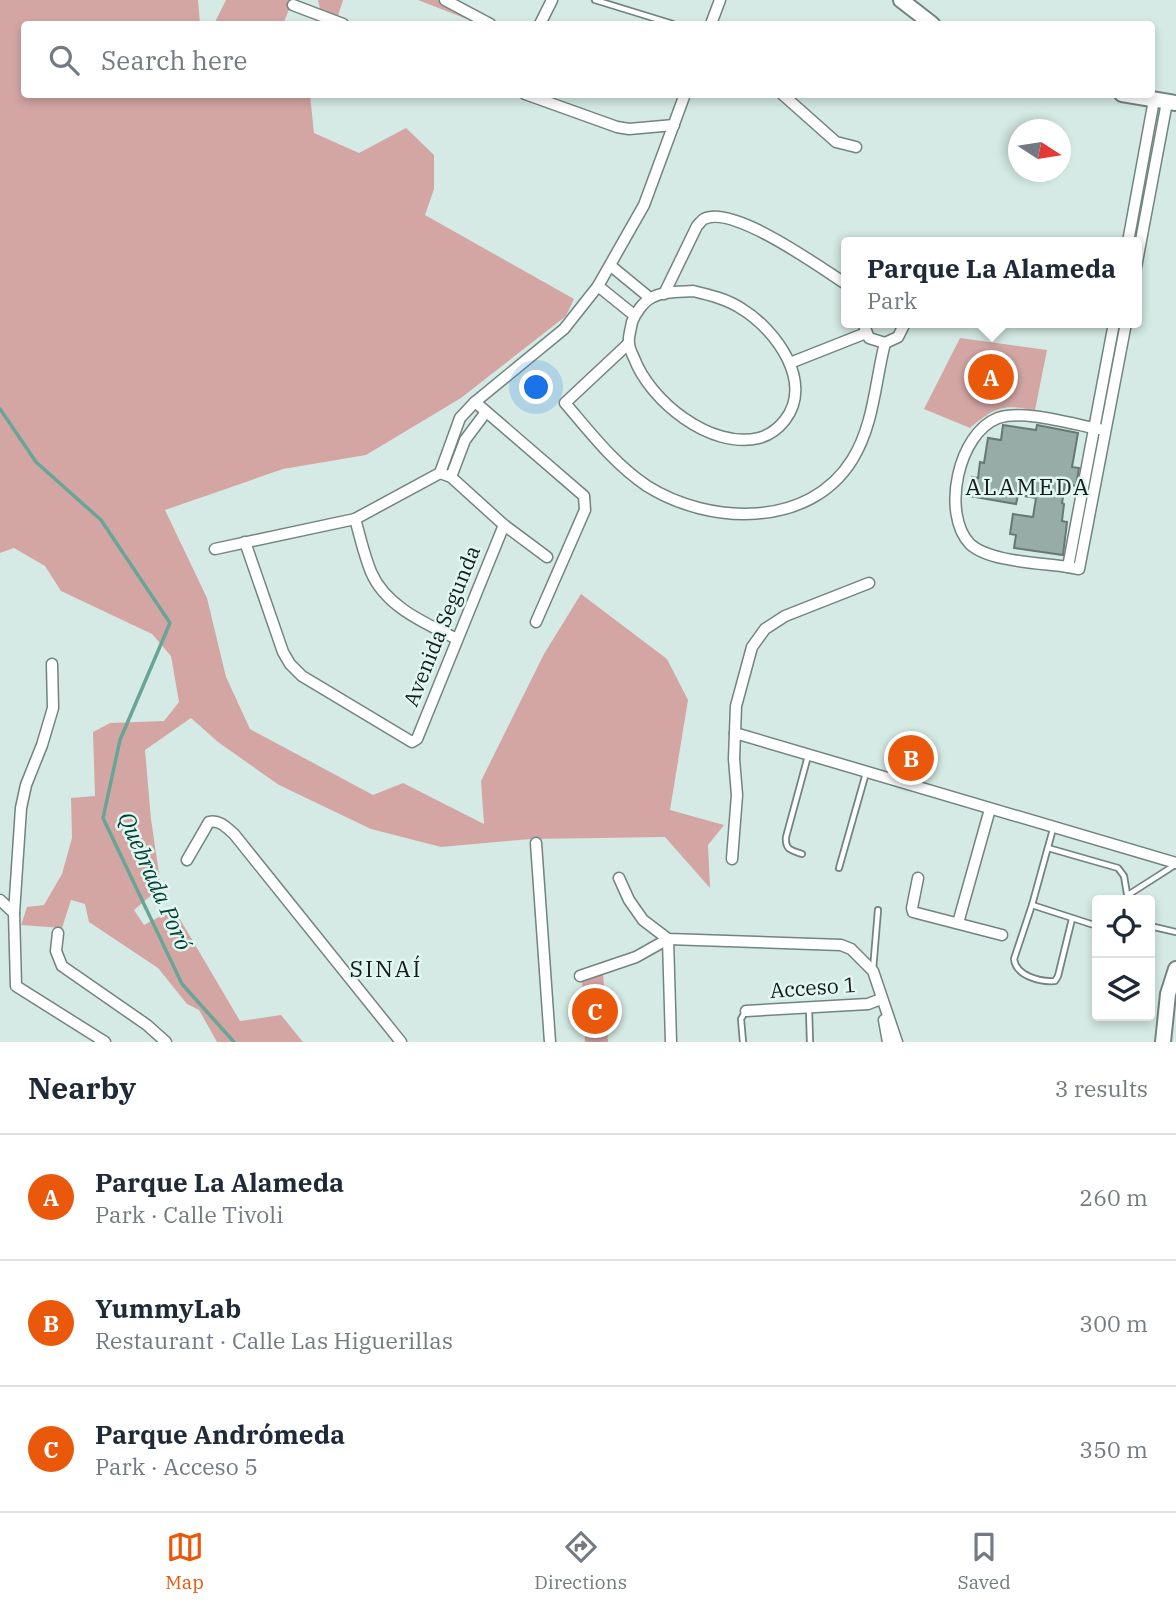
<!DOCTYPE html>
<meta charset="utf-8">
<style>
body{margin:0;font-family:"IBM Plex Serif",serif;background:#f2f2f3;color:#1f2937}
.controls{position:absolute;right:21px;bottom:21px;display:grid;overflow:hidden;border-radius:7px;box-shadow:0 4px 10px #0003}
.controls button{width:63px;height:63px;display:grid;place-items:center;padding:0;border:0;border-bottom:2px solid #e0e1e3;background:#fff;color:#1f2937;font:35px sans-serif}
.compass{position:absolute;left:1008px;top:119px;width:63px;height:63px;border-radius:50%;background:#fff;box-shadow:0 4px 10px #0003;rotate:102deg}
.you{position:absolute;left:537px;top:388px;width:24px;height:24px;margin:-18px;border:5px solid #fff;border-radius:50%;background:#1a73e8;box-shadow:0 0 0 10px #1a73e833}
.badge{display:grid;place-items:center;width:46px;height:46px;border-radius:50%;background:#ea580c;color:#fff;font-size:23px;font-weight:700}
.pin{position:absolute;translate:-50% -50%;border:4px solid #fff;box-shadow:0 2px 7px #0006}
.popup{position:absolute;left:841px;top:237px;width:301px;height:91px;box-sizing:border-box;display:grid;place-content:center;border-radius:7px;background:#fff;filter:drop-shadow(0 2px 5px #0005);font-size:23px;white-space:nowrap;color:#747a83}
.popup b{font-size:26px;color:#1f2937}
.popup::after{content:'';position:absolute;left:50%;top:100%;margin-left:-14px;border:14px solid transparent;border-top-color:#fff}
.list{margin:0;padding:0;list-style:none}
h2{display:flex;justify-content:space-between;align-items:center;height:91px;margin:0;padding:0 28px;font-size:30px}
h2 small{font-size:23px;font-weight:400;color:#747a83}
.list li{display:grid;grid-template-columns:46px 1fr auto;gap:21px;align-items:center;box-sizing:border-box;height:126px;padding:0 28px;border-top:2px solid #e0e1e3}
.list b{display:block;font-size:26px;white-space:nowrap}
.list p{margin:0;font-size:23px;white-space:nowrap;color:#747a83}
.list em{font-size:23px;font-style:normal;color:#747a83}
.icon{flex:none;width:38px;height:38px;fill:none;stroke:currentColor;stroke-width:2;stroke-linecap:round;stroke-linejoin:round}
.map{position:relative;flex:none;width:1176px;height:1042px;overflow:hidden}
.search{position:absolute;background:#fff;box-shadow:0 4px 10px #0003;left:21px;right:21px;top:21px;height:77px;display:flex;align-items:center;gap:18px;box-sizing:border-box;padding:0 24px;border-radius:7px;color:#747a83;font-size:26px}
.sheet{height:469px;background:#fff}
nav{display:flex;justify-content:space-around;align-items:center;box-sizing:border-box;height:98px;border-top:2px solid #e0e1e3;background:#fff;font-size:19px;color:#747a83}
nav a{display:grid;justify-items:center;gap:4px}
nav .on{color:#ea580c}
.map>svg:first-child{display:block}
.green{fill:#d3a6a4}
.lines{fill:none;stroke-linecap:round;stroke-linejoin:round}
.stream{stroke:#67a596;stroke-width:3.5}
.building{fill:#98aca7;stroke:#667973;stroke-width:2}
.service-casing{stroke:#71847f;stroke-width:8}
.minor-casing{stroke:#71847f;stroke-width:13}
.secondary-casing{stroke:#71847f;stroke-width:18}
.service{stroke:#fff;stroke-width:4.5}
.minor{stroke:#fff;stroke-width:10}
.secondary{stroke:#fff;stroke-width:14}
.labels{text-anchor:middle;stroke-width:5;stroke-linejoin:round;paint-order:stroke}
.street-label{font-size:21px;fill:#151d1b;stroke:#e2f7f1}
.neighbourhood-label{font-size:23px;letter-spacing:2px;fill:#151d1b;stroke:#e2f7f1}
.water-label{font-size:23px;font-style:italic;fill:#033e34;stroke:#e2f7f1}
</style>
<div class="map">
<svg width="1176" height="1042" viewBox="0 0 1176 1042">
<rect width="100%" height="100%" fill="#d5eae4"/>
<g class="green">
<path d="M0,0H198L200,23L205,24H24V94L310,95L314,133L359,153L406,128L434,155V189L425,215L574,299L566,316L461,398L366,455L283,469L165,510L207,598L226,677L250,729L373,795L403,783L484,824L481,781L544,654L581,594L667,659L688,700L670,810L724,825L708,845L710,888L665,837L531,839L441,847L371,829L279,785L218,742L191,718L145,750L151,819L161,887L134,910L144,925L174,909L240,1021L281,1015L303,1042H217L199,1010L187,1004L158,968L89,922L85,904L71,900L62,928L21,925L27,907L44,905L62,874L72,838L71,798L95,796L93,732L110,723L164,721L179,702L171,656L152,634L61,591L45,566L14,548L0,553Z"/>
<path d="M226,0H293L283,24H220L215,22Z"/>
<path d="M318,0H343L338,16L320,9Z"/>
<path d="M418,0H438L477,23Z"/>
<path d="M960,338L1047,350L1035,410C1003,404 995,407 970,428L924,409Z"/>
<path d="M603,973L608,1042H585L582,979Z"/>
</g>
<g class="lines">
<path class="stream" d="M0,409L36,462L101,520L170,623L120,740L103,818L182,984L234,1042"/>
</g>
<path class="building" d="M1003,425L1036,430L1037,425L1078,433L1072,467L1079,468L1076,486L1065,484L1062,503L1064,504L1062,521L1067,522L1063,555L1014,548L1016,535L1010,534L1013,514L1033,517L1036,498L1018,495L1016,504L969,496L972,477L978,478L980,462L984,463L988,438L1001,440Z"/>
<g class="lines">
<g class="service-casing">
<g id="service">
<path d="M595,0L673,24"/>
<path d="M1053,829L1032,905L1097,926"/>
<path d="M1048,848L1118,868L1124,876L1128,900"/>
<path d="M802,854C791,850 785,850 786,837L808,756"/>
<path d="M839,868L866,773"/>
<path d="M1128,895L1175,865"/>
<path d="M1032,905L1014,959C1016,976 1040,982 1055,981L1058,976L1072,919"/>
<path d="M1150,926L1176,932"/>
<path d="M873,970L878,910"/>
<path d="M809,1009L810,1042"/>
<path d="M743,1042L741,1019L745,1012"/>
</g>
</g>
<g class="minor-casing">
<g id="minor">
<path d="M445,0L490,24"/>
<path d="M293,5L343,24"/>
<path d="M540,24L552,0"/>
<path d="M711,24L720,0"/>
<path d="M525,94L617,127L629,129L674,125"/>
<path d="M782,94L836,142L856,147"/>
<path d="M1128,242L1154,100"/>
<path d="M611,266L650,298"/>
<path d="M1136,267L1167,102"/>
<path d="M598,286L634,315"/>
<path d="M693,291C710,295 727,299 742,309C776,330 814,382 785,420C778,429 770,435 759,438C711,450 650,401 634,358C632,354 629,348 629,343C628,337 631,329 632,322C635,314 643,302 651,298C663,291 680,292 693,291Z"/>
<path d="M664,294L697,226C699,224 702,220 704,219C733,204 821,268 846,284"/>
<path d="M863,323L869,338L885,343L898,337L905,323"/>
<path d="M1114,323L1068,567L1079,569L1126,323"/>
<path d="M628,344L565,403C590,432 614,464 647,486C709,525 809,529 852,460C874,425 875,382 885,343"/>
<path d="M790,363L866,333"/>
<path d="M475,402L584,496L585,510L536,622"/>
<path d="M440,473L451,477L504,525L547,557"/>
<path d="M451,477L465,440L486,412"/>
<path d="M355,519C360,536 364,555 371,572C386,607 425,623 457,639"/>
<path d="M245,542L283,652L290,664L302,676L412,742L417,739L504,525"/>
<path d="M215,549L355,519L440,473L460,418L475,402L564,329L598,286L644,205L685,94"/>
<path d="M1068,567C1042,563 989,562 970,544C941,514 958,433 998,418C1023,409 1072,424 1099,429"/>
<path d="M735,733L1176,863"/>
<path d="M536,843L550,1042"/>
<path d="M732,859L737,795L734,759L736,706L752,647L765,629L785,616L869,583"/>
<path d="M187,860L209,822C219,819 227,828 234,834L401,1042"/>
<path d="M619,878L629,900L643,920L668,939L841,945L851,949L873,971L897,1042"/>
<path d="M918,878L912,908L913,912L1002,935"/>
<path d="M0,900L14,913L16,986L105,1042"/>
<path d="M14,913L21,808L26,785L42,745L53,708L52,664"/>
<path d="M958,923L990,809"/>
<path d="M58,933L56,951L62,966L147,1025L166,1042"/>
<path d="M668,939L671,1042"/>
<path d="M580,976L636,957L668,939"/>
<path d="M746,1011L868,1004L881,999"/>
<path d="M884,1020L888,1042"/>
</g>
</g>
<g class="secondary-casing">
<g id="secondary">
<path d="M901,0L932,24"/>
<path d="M1122,94L1176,103"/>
<path d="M1163,1042L1168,994L1176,969"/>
</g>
</g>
<use href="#service" class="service"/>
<use href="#minor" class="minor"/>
<use href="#secondary" class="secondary"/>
</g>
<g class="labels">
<g class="street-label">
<text transform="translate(442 626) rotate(-68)" y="7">Avenida Segunda</text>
<text transform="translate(813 988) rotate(-4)" y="7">Acceso 1</text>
</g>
<g class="neighbourhood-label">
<text x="1028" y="495">ALAMEDA</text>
<text x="386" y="977">SINAÍ</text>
</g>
<g class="water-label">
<text transform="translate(155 881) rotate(66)" y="8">Quebrada Poró</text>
</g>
</g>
</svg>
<div class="controls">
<button><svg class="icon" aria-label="locate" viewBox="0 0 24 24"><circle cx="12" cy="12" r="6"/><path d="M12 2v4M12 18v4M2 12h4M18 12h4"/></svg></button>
<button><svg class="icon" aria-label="layers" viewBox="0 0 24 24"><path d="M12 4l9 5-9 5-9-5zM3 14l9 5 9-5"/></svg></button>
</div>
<svg class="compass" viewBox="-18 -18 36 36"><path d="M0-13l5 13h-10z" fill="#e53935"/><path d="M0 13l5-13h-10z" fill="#747a83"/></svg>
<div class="you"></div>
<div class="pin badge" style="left:991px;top:377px">A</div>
<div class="popup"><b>Parque La Alameda</b>Park</div>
<div class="pin badge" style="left:911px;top:758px">B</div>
<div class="pin badge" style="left:595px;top:1011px">C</div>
<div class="search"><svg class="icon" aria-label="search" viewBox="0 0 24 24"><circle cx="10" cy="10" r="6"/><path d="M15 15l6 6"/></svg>Search here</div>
</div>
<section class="sheet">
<h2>Nearby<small>3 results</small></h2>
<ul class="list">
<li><span class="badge">A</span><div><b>Parque La Alameda</b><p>Park · Calle Tivoli</p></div><em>260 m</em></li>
<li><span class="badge">B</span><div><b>YummyLab</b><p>Restaurant · Calle Las Higuerillas</p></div><em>300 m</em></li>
<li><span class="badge">C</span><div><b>Parque Andrómeda</b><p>Park · Acceso 5</p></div><em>350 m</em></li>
</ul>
</section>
<nav>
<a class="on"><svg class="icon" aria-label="map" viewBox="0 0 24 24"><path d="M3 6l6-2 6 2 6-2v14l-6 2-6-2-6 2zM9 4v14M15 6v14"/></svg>Map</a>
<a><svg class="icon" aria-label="directions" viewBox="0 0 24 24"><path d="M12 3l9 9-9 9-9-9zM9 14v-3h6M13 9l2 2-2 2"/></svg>Directions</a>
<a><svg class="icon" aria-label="saved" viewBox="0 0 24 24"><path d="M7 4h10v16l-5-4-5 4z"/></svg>Saved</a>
</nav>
